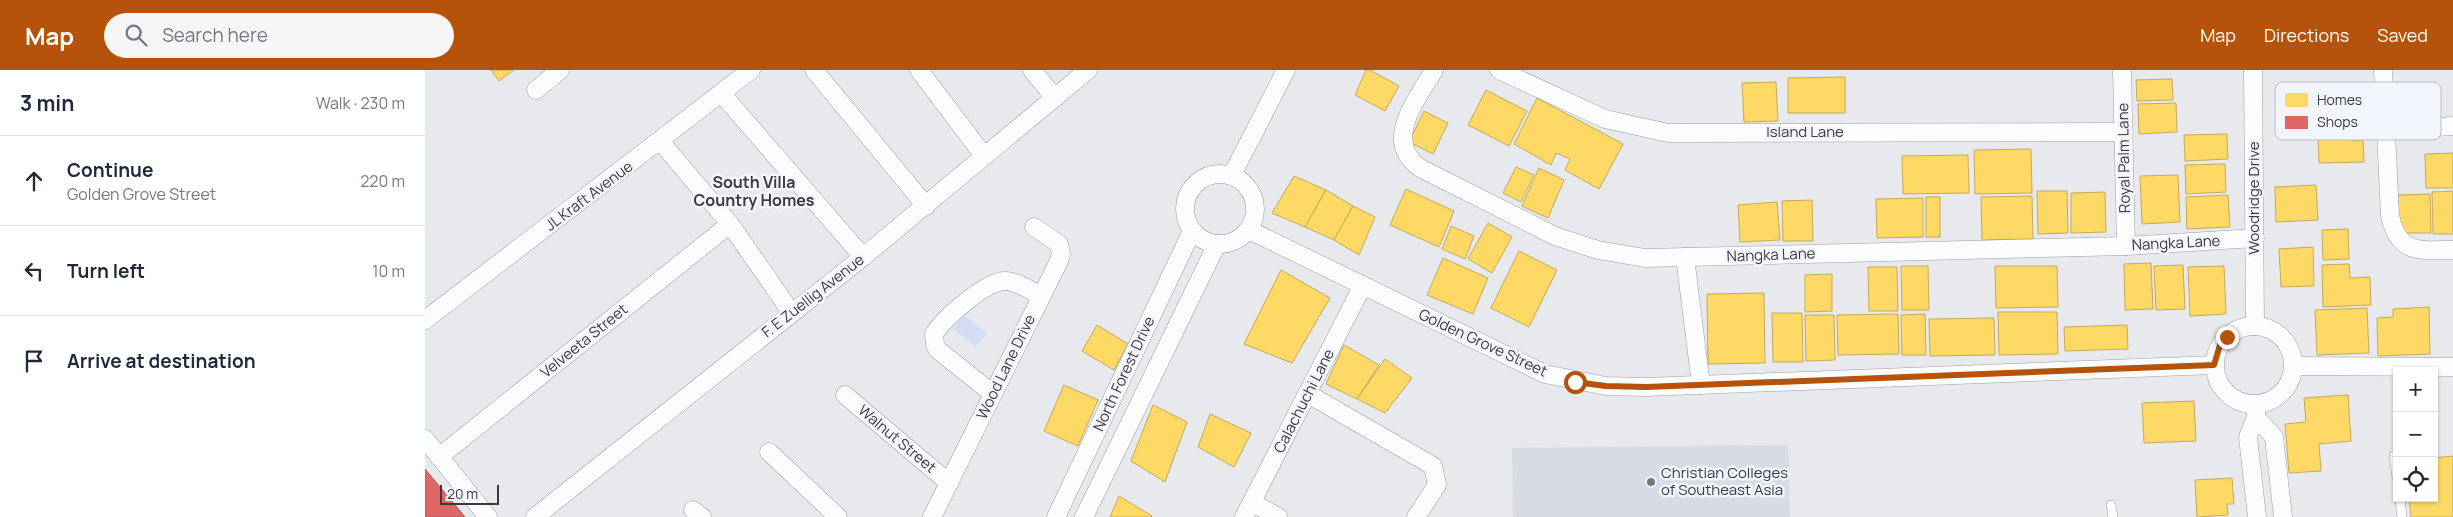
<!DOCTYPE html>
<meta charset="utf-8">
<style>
body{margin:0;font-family:Manrope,sans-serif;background:#f6f6f7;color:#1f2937}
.controls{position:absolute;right:15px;bottom:15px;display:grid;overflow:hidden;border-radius:0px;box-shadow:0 1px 4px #0004}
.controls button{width:45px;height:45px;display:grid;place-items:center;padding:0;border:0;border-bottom:1px solid #e0e1e3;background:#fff;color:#1f2937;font:25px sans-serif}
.scale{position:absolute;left:15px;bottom:12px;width:59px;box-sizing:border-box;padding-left:5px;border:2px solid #3a3b3d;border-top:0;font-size:14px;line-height:18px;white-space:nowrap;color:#3a3b3d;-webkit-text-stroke:4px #f3f5fc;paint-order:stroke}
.stop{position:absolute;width:15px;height:15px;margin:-11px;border:4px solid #b45309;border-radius:50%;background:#fff}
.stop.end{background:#b45309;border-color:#fff;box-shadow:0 1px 5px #0008}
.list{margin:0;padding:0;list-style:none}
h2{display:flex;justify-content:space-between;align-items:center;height:65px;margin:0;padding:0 20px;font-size:21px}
h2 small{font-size:16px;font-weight:400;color:#747a83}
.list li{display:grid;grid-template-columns:32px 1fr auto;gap:15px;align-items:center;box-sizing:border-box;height:90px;padding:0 20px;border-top:1px solid #e0e1e3}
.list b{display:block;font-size:19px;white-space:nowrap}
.list p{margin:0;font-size:16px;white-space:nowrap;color:#747a83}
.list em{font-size:16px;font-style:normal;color:#747a83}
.icon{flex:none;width:28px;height:28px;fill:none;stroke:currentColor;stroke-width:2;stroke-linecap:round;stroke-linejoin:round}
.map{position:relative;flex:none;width:2028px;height:447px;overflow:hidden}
header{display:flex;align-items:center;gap:30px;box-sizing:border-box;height:70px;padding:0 25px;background:#b45309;color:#fff}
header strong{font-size:24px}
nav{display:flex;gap:28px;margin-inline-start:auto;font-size:18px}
.search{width:350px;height:45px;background:#f6f6f7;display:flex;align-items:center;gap:12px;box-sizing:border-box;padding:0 18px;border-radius:28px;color:#747a83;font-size:19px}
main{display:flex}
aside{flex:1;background:#fff}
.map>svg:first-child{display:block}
.built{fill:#d7dbe5}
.green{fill:#d3dcf4}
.homes{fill:#ffd966;stroke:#c4aa5a}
.shops{fill:#e06666;stroke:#ae595a}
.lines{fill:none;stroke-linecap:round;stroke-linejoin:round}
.lane-casing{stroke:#9c9ea1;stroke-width:10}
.street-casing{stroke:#9c9ea1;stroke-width:19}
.lane{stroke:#fbfcfc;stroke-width:9}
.street{stroke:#fbfcfc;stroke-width:18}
.route{stroke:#b45309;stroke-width:6}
.poi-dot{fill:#77787b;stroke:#f3f5fc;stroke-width:2}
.labels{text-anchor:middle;stroke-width:5;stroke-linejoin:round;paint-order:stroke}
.street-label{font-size:15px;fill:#3a3b3d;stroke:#f3f5fc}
.poi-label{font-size:15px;fill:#3a3b3d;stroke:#f3f5fc;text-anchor:start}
.neighbourhood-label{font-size:16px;font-weight:bold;fill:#3a3b3d;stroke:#f3f5fc}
.key{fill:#f3f5fc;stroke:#bcbdc3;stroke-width:1}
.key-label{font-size:14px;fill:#3a3b3d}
</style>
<header>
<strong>Map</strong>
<div class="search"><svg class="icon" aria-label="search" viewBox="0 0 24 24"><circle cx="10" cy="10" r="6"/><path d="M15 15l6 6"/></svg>Search here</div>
<nav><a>Map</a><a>Directions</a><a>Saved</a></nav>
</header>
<main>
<aside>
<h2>3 min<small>Walk · 230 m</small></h2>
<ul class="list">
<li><svg class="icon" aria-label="ahead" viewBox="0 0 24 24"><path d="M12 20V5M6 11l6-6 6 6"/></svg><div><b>Continue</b><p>Golden Grove Street</p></div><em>220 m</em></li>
<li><svg class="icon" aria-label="left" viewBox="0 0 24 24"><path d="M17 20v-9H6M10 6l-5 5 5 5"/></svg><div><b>Turn left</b></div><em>10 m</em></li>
<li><svg class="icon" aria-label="arrive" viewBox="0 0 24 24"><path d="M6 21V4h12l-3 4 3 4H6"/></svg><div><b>Arrive at destination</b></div></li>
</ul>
</aside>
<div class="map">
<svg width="2028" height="447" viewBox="0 0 2028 447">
<rect width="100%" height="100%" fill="#e7e9ed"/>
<path class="built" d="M1363,375L1365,447H1088L1087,378Z"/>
<path class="green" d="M539,245L562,263L551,277L528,259Z"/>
<g class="homes">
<path d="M66,0H89L74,11Z"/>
<path d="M941,0H945L974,16L960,41L930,25Z"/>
<path d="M1420,7V43H1363V8Z"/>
<path d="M1747,9L1748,30L1712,31L1711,10Z"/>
<path d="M1351,12L1353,51L1319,52L1317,13Z"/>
<path d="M1061,20L1102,41L1084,76L1043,55Z"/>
<path d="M1112,28L1198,74L1174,119L1140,100L1145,89L1131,83L1126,95L1089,74Z"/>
<path d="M1751,33L1752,62L1714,64L1713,34Z"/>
<path d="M999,41L1023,53L1008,84L984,72Z"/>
<path d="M1802,64L1803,89L1760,91L1759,65Z"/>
<path d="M1927,64V71L1938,70L1939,92L1894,93L1893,65Z"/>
<path d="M1606,79L1607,123L1550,124L1549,80Z"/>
<path d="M2028,83V118H2001L2000,84Z"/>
<path d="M1543,85L1544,123L1478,124L1477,86Z"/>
<path d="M1800,94L1801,122L1761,124L1760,95Z"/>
<path d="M1091,97L1109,105L1096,132L1078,123Z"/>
<path d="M1114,98L1139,110L1123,148L1097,136Z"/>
<path d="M1753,105L1755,152L1717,154L1715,106Z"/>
<path d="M869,106L901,120L880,157L847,143Z"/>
<path d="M1891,115L1893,150L1851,152L1850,117Z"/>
<path d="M981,119L1029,141L1014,177L965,155Z"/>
<path d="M901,120L928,136L909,170L880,157Z"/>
<path d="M1612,121H1642L1643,163L1613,164Z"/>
<path d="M2028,121V164H2008L2007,122Z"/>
<path d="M1680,122L1681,162L1646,163V123Z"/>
<path d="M2005,124L2006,163H1974L1973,125Z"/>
<path d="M1803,125L1805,157L1762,159L1761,127Z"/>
<path d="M1607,126L1608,169L1557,170L1556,127Z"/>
<rect x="1501" y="127" width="14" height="40"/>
<path d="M1498,128V167L1452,168L1451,129Z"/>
<path d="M1387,130L1388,171H1358L1357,131Z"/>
<path d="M1352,132L1355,170L1315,172L1313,135Z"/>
<path d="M928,136L950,147L934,185L909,170Z"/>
<path d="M1063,153L1087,167L1067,203L1043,189Z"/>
<path d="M1026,156L1049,166L1040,189L1017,179Z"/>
<path d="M1923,159L1924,189L1898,190L1897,160Z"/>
<path d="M1888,177L1889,216L1856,217L1854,179Z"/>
<path d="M1094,181L1132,200L1104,257L1066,238Z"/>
<path d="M1018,188L1063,208L1048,244L1002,225Z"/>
<path d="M1726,193L1728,239L1700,240L1699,194Z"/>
<path d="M1924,194L1925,208L1945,207L1946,235L1898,237L1897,195Z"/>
<path d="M1758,195L1760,239L1731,240L1729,196Z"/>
<path d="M1476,196H1503L1504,240H1477Z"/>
<path d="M1570,196H1632L1633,237L1571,238Z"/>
<path d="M1799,196L1801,244L1765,246L1763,197Z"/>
<path d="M1443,197H1472L1473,241H1444Z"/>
<path d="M856,200L905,228L867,293L819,274Z"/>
<path d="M1407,204V241L1380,242V205Z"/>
<path d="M1339,223L1340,293L1283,294L1282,224Z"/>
<path d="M2004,237L2005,284L1953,286L1952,248L1968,247V239Z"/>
<path d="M1942,238L1944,283L1892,285L1890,240Z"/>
<path d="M1573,242H1632L1633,284L1574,285Z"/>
<path d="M1347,243H1377L1378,292H1348Z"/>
<path d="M1473,244L1474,284L1413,285L1412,245Z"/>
<path d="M1500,244L1501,285H1477L1476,245Z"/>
<path d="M1380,245H1409L1410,290L1381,291Z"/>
<path d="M1569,248L1570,285L1505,286L1504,249Z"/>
<path d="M672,255L703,274L689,300L657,281Z"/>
<path d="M1702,255L1703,279L1640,281L1639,257Z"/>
<path d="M919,275L954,295L932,329L901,314Z"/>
<path d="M960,289L987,308L960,343L932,329Z"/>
<path d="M639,315L673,330L653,376L619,361Z"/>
<path d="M1923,325L1926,371L1894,374L1896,401L1864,403L1860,354L1881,352L1879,328Z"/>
<path d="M1769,331L1771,371L1719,373L1717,333Z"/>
<path d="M728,335L762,352L740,412L706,391Z"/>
<path d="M785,344L826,363L809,397L773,377Z"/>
<path d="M2028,386V447H1986L1984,428H2009V388Z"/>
<path d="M1807,408L1809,434H1802L1803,445L1772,447L1770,410Z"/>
<path d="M694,426L727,446L726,447H685Z"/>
</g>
<path class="shops" d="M0,399L40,447H0Z"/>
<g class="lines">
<g class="lane-casing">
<g id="lane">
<path d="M1969,386L1972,407"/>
<path d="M1975,428L1977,447"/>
<path d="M1686,435L1688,447"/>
</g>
</g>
<g class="street-casing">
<g id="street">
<path d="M389,0L501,136"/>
<path d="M494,0L559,86"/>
<path d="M607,0L630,28"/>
<path d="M1009,0C992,30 957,71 995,98L1130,166L1173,180L1220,188L1701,176L1830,168"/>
<path d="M1074,0L1180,49L1243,63L1699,62"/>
<path d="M1697,0L1701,176"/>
<path d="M1828,0L1830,256"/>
<path d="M1958,0L1965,145C1973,185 1994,180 2028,180"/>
<path d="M111,20L135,0"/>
<path d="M297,24L438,187"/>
<path d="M1961,60L2028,56"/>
<path d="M236,72L305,154L366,242"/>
<circle cx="795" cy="139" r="35"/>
<path d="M807,105L861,0"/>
<path d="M824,160L1120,304L1181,316L1221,317L1789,295"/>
<path d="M1260,187L1276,315"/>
<path d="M0,250L326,0"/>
<circle cx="1829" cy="295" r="39"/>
<path d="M1868,296L2028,297"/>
<path d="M568,324L513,280L510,275L509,264C519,248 561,211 580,211C592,211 606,221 616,226"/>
<path d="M883,324L1008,396L1012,415L991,447"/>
<path d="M420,325L524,413"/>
<path d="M1831,335V347L1823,367L1832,447"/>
<path d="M1831,347L1849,367L1858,447"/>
<path d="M0,369L63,447"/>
<path d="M344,382L413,447"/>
<path d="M14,387L305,154"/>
<path d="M828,433L853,447"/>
<path d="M268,440L277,447"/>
<path d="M110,447L438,187L663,0"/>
<path d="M507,447L634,191L636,184L634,174L609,157"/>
<path d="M631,447L767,161"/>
<path d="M659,447L792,174"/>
<path d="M819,447L938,215"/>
</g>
</g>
<use href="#lane" class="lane"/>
<use href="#street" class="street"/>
</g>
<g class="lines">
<path class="route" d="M1150,312L1181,316L1221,317L1789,295L1795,275L1802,267"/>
</g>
<circle class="poi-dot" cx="1226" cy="412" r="5"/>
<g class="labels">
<g class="street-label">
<text x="1380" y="67">Island Lane</text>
<text transform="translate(1699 88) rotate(-91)" y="5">Royal Palm Lane</text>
<text transform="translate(164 126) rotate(-37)" y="5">JL Kraft Avenue</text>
<text transform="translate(1829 128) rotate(-90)" y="5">Woodridge Drive</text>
<text transform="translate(1751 173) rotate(-3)" y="5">Nangka Lane</text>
<text transform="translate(1346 185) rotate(-2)" y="5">Nangka Lane</text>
<text transform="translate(388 226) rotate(-38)" y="5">F. E Zuellig Avenue</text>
<text transform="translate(159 271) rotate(-39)" y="5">Velveeta Street</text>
<text transform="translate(1058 273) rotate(25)" y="5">Golden Grove Street</text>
<text transform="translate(581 297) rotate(-64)" y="5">Wood Lane Drive</text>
<text transform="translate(699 304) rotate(-65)" y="5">North Forest Drive</text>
<text transform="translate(879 331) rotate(-63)" y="5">Calachuchi Lane</text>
<text transform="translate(472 369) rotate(40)" y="5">Walnut Street</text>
</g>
<g class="poi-label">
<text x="1236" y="408">Christian Colleges<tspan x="1236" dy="17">of Southeast Asia</tspan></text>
</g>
<g class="neighbourhood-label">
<text x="329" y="118">South Villa<tspan x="329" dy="18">Country Homes</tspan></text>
</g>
</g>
<rect x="1850" y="12" width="166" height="58" rx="8" class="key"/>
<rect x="1860" y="23" width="23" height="14" fill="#ffd966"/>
<rect x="1860" y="46" width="23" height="13" fill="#e06666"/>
<g class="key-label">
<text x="1892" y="35">Homes</text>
<text x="1892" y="57">Shops</text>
</g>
</svg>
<div class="controls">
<button>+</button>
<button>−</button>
<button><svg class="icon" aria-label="locate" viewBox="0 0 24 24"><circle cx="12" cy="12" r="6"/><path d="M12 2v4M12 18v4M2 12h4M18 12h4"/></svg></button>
</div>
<div class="scale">20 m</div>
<div class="stop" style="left:1150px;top:312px"></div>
<div class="stop end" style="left:1802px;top:267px"></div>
</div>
</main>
